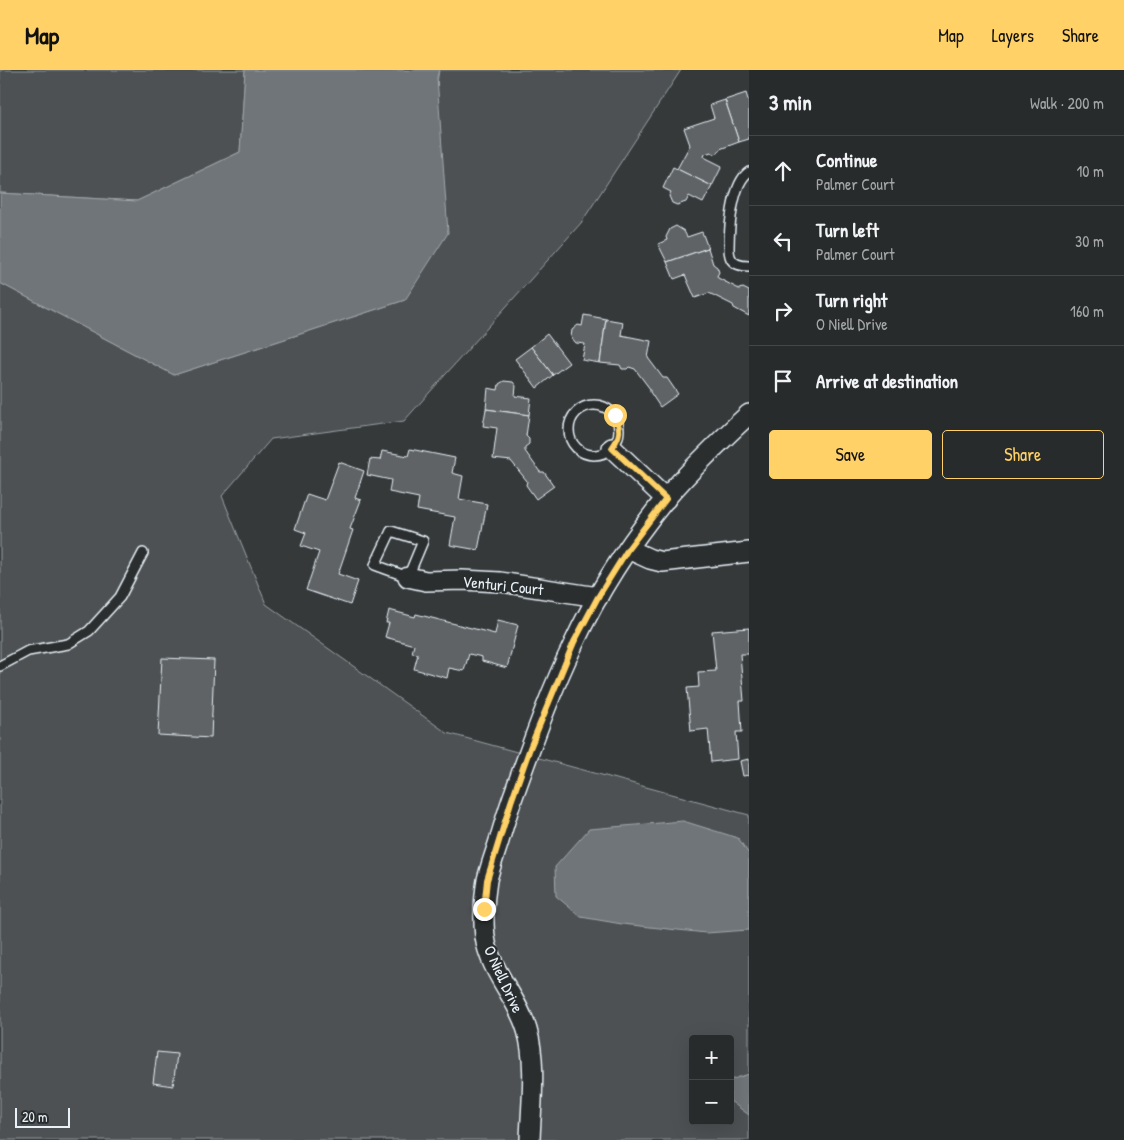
<!DOCTYPE html>
<meta charset="utf-8">
<style>
body{margin:0;font-family:"Patrick Hand",sans-serif;background:#303334;color:#f1f3f6}
.controls{position:absolute;right:15px;bottom:15px;display:grid;overflow:hidden;border-radius:5px;box-shadow:0 5px 20px #0002}
.controls button{width:45px;height:45px;display:grid;place-items:center;padding:0;border:0;border-bottom:1px solid #444748;background:#282b2c;color:#f1f3f6;font:25px sans-serif}
.scale{position:absolute;left:15px;bottom:12px;width:55px;box-sizing:border-box;padding-left:5px;border:2px solid #e8f1f8;border-top:0;font-size:14px;line-height:18px;white-space:nowrap;color:#e8f1f8;-webkit-text-stroke:4px #2a2d2e;paint-order:stroke}
.stop{position:absolute;width:15px;height:15px;margin:-11px;border:4px solid #ffd166;border-radius:50%;background:#fff}
.stop.end{background:#ffd166;border-color:#fff;box-shadow:0 1px 5px #0008}
.list{margin:0;padding:0;list-style:none}
h2{display:flex;justify-content:space-between;align-items:center;height:65px;margin:0;padding:0 20px;font-size:21px}
h2 small{font-size:16px;font-weight:400;color:#a5a7a9}
.list li{display:grid;grid-template-columns:32px 1fr auto;gap:15px;align-items:center;box-sizing:border-box;height:70px;padding:0 20px;border-top:1px solid #444748}
.list b{display:block;font-size:19px;white-space:nowrap}
.list p{margin:0;font-size:16px;white-space:nowrap;color:#a5a7a9}
.list em{font-size:16px;font-style:normal;color:#a5a7a9}
.actions{display:flex;gap:10px;padding:15px 20px}
.actions a{flex:1;padding:11px 0;border:1px solid #ffd166;border-radius:5px;text-align:center;font-size:18px;color:#ffd166}
.actions .main{background:#ffd166;color:#111}
.icon{flex:none;width:28px;height:28px;fill:none;stroke:currentColor;stroke-width:2;stroke-linecap:round;stroke-linejoin:round}
.map{position:relative;flex:none;width:749px;height:1070px;overflow:hidden}
header{display:flex;align-items:center;gap:30px;box-sizing:border-box;height:70px;padding:0 25px;background:#ffd166;color:#111}
header strong{font-size:24px}
nav{display:flex;gap:28px;margin-inline-start:auto;font-size:18px}
main{display:flex}
aside{flex:1;background:#282b2c}
.map>svg:first-child{display:block}
.green{fill:#4d5152;stroke:#9aa1a5;fill-rule:evenodd}
.water{fill:#707579;stroke:#a0a7ac}
.building{fill:#5f6365;stroke:#e8f1f8}
.lines{fill:none;stroke-linecap:round;stroke-linejoin:round}
.lane-casing{stroke:#e8f1f8;stroke-width:12}
.street-casing{stroke:#e8f1f8;stroke-width:22}
.lane{stroke:#2a2d2e;stroke-width:9}
.street{stroke:#2a2d2e;stroke-width:19}
.route{stroke:#ffd166;stroke-width:6}
.labels{text-anchor:middle;stroke-width:4.5;stroke-linejoin:round;paint-order:stroke}
.street-label{font-size:16px;fill:#e8f1f8;stroke:#2a2d2e}
</style>
<header>
<strong>Map</strong>
<nav><a>Map</a><a>Layers</a><a>Share</a></nav>
</header>
<main>
<div class="map">
<svg width="749" height="1070" viewBox="0 0 749 1070">
<rect width="100%" height="100%" fill="#35393a"/>
<filter id="ink" filterUnits="userSpaceOnUse"><feTurbulence type="fractalNoise" baseFrequency=".02" numOctaves="2"/><feDisplacementMap in="SourceGraphic" scale="10" xChannelSelector="R" yChannelSelector="G"/><feConvolveMatrix kernelMatrix="1 2 1 2 8 2 1 2 1" color-interpolation-filters="sRGB"/></filter>
<g filter="url(#ink)">
<g class="green">
<path d="M0,0H245L240,82L137,131L0,123Z"/>
<path d="M439,0H681L581,153L404,351L271,369L222,426L266,534L447,663L749,745V1070H0V213L174,305L405,230ZM693,969H730V1051H693Z"/>
</g>
<g class="water">
<path d="M245,0H439L437,7L448,163L405,230L174,305L0,213V123L137,131L240,82Z"/>
<path d="M683,751L738,768L749,784V860L706,863L622,854L581,847L556,826L555,797L589,759Z"/>
<path d="M749,1004V1045L730,1031V1010Z"/>
</g>
<g class="building">
<path d="M746,23L749,33V69L739,72L725,30Z"/>
<path d="M725,30L739,72L720,79L718,83L715,84L711,82L705,84L704,87L722,96L712,116L677,99L690,75L684,58L714,48L710,35Z"/>
<path d="M673,97L712,116L703,133L689,126L686,132L677,135L672,133L669,126L671,122L663,118Z"/>
<path d="M676,156L684,161L687,167L702,162L708,178L667,192L658,174L667,170L666,167L670,159Z"/>
<path d="M708,178L713,194L717,197L719,202L717,206L718,208L739,219L743,218L749,221V246L734,238L733,235L709,223L695,228L685,205L674,209L667,192Z"/>
<path d="M584,245L606,249L600,293L582,290L585,274L576,273L571,267L572,260L578,255L582,256Z"/>
<path d="M606,249L623,252L621,265L651,271L648,288L663,308H667L678,324L660,337L650,322V319L635,299L629,297L627,299H622L620,295L600,293Z"/>
<path d="M547,264L569,293L553,305L531,277Z"/>
<path d="M531,277L553,305L537,318L515,289Z"/>
<path d="M504,311L513,312L516,316L515,326L531,328L529,345L486,339L488,318L498,320L499,314Z"/>
<path d="M486,339L529,345L526,366L529,369V374L525,377V381L540,402H544L554,416L536,429L526,415L527,411L511,391L493,389L497,358L483,356Z"/>
<path d="M410,379L455,388L452,403L463,406L459,429L487,434L478,480L450,475L455,447L417,440L419,428L389,422L391,410L367,405L370,389L380,390L382,381L408,386Z"/>
<path d="M339,392L364,401L355,428L361,430L350,459L353,460L338,504L358,511L350,535L306,520L319,482L301,476L306,463L295,459L307,424L325,430Z"/>
<path d="M389,540L415,547L416,544L495,564L498,550L518,555L507,598L482,591V587L469,584L464,601L449,598L447,608L414,599L418,584L412,583L414,575L385,567L389,553H386Z"/>
<path d="M749,558V584H740L744,631H740L742,662H736L738,689L711,692L708,659L691,661L687,618L699,617L698,602L716,601L712,561Z"/>
<path d="M162,588L214,590L211,668L158,665Z"/>
<path d="M749,689V707V705L743,706L740,691Z"/>
<path d="M157,982L177,984L173,1016L153,1013Z"/>
</g>
<g class="lines">
<g class="lane-casing">
<g id="lane">
<path d="M749,102C732,113 729,159 729,178C729,180 729,183 730,186C732,194 741,196 749,196"/>
<circle cx="594" cy="360" r="25"/>
<path d="M391,461L423,471L408,507L375,495Z"/>
<path d="M0,596L28,581L68,574L89,561L120,527L143,483"/>
</g>
</g>
<g class="street-casing">
<g id="street">
<path d="M612,378L666,429"/>
<path d="M628,479L650,489L662,492L749,482"/>
<path d="M408,507L426,511L462,510L500,512L598,527"/>
<path d="M530,1070C531,1036 537,993 527,960C518,928 490,902 485,867C483,849 484,828 487,810C490,797 495,784 499,771C504,754 509,737 515,721C533,671 551,620 574,573C598,521 630,472 666,428C692,398 720,371 749,344"/>
</g>
</g>
<use href="#lane" class="lane"/>
<use href="#street" class="street"/>
</g>
</g>
<g class="lines" filter="url(#ink)">
<path class="route" d="M484,839L487,810L511,732L530,678L574,572L598,527L628,479L666,429L612,378C621,365 621,359 615,345"/>
</g>
<g class="labels">
<g class="street-label">
<text transform="translate(503 515) rotate(6)" y="6">Venturi Court</text>
<text transform="translate(504 909) rotate(65)" y="6">O Niell Drive</text>
</g>
</g>
</svg>
<div class="controls">
<button>+</button>
<button>−</button>
</div>
<div class="scale">20 m</div>
<div class="stop" style="left:615px;top:345px"></div>
<div class="stop end" style="left:484px;top:839px"></div>
</div>
<aside>
<h2>3 min<small>Walk · 200 m</small></h2>
<ul class="list">
<li><svg class="icon" aria-label="ahead" viewBox="0 0 24 24"><path d="M12 20V5M6 11l6-6 6 6"/></svg><div><b>Continue</b><p>Palmer Court</p></div><em>10 m</em></li>
<li><svg class="icon" aria-label="left" viewBox="0 0 24 24"><path d="M17 20v-9H6M10 6l-5 5 5 5"/></svg><div><b>Turn left</b><p>Palmer Court</p></div><em>30 m</em></li>
<li><svg class="icon" aria-label="right" viewBox="0 0 24 24"><path d="M7 20v-9h11M14 6l5 5-5 5"/></svg><div><b>Turn right</b><p>O Niell Drive</p></div><em>160 m</em></li>
<li><svg class="icon" aria-label="arrive" viewBox="0 0 24 24"><path d="M6 21V4h12l-3 4 3 4H6"/></svg><div><b>Arrive at destination</b></div></li>
</ul>
<div class="actions"><a class="main">Save</a><a>Share</a></div>
</aside>
</main>
